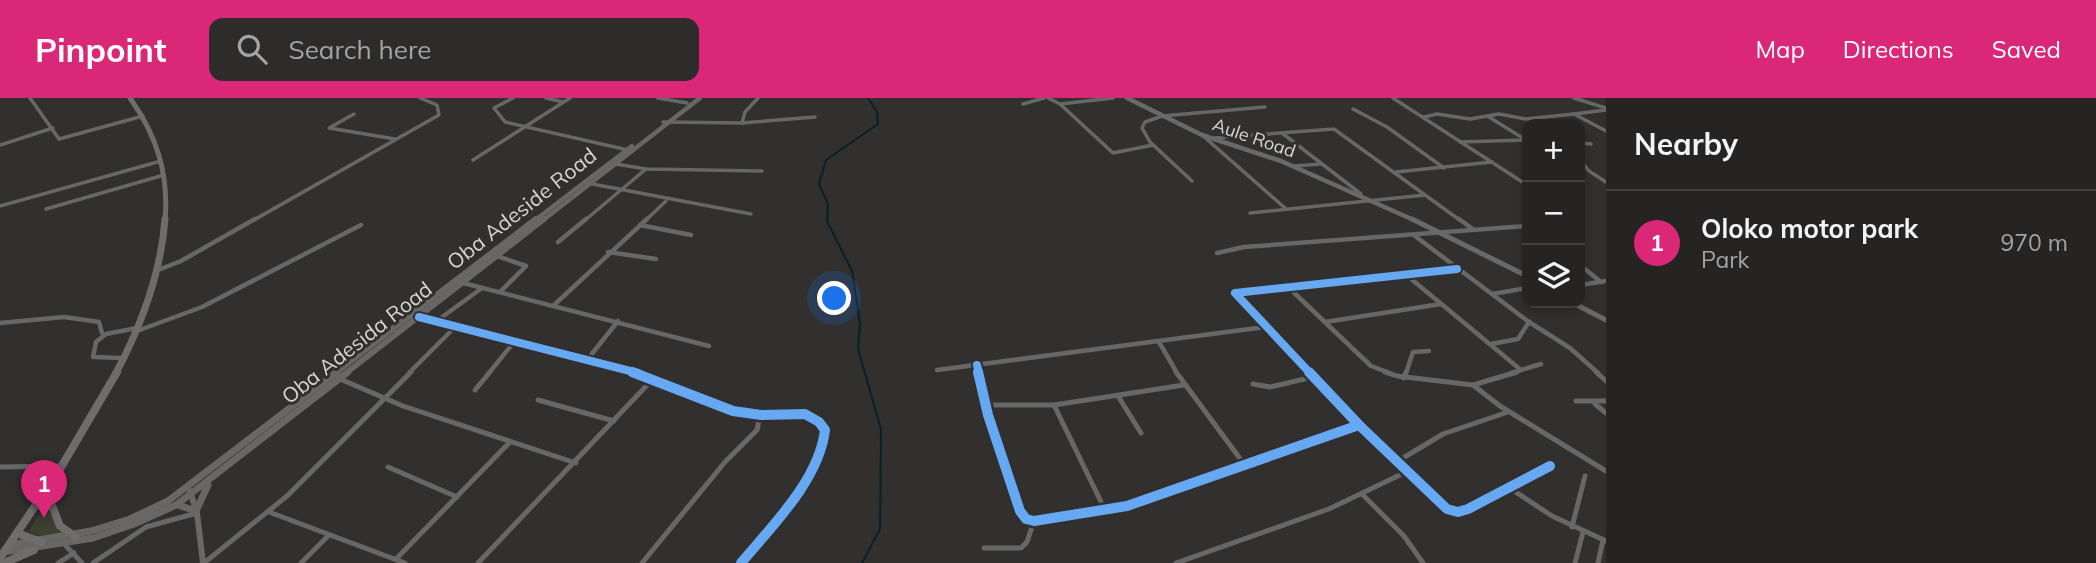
<!DOCTYPE html>
<meta charset="utf-8">
<style>
body{margin:0;font-family:Mulish,sans-serif;background:#2d2c2b;color:#f1f3f6}
.controls{position:absolute;right:21px;top:21px;display:grid;overflow:hidden;border-radius:14px;box-shadow:0 4px 10px #0003}
.controls button{width:63px;height:63px;display:grid;place-items:center;padding:0;border:0;border-bottom:2px solid #424141;background:#252423;color:#f1f3f6;font:35px sans-serif}
.you{position:absolute;left:835px;top:201px;width:24px;height:24px;margin:-18px;border:5px solid #fff;border-radius:50%;background:#1a73e8;box-shadow:0 0 0 10px #1a73e833}
.badge{display:grid;place-items:center;width:46px;height:46px;border-radius:50%;background:#db2777;color:#fff;font-size:23px;font-weight:700}
.pin{position:absolute;translate:-50% -58px;filter:drop-shadow(0 2px 4px #0008)}
.pin::after{content:'';position:absolute;top:37px;width:24px;height:21px;background:inherit;clip-path:polygon(0 0,100% 0,50% 100%)}
.list{margin:0;padding:0;list-style:none}
h2{display:flex;justify-content:space-between;align-items:center;height:91px;margin:0;padding:0 28px;font-size:30px}
h2 small{font-size:23px;font-weight:400;color:#a3a4a6}
.list li{display:grid;grid-template-columns:46px 1fr auto;gap:21px;align-items:center;box-sizing:border-box;height:105px;padding:0 28px;border-top:2px solid #424141}
.list b{display:block;font-size:26px;white-space:nowrap}
.list p{margin:0;font-size:23px;white-space:nowrap;color:#a3a4a6}
.list em{font-size:23px;font-style:normal;color:#a3a4a6}
.icon{flex:none;width:38px;height:38px;fill:none;stroke:currentColor;stroke-width:2;stroke-linecap:round;stroke-linejoin:round}
.map{position:relative;flex:none;width:1606px;height:465px;overflow:hidden}
header{display:flex;align-items:center;gap:42px;box-sizing:border-box;height:98px;padding:0 35px;background:#db2777;color:#fff}
header strong{font-size:33px}
nav{display:flex;gap:38px;margin-inline-start:auto;font-size:24px}
.search{width:490px;height:63px;background:#2d2c2b;display:flex;align-items:center;gap:18px;box-sizing:border-box;padding:0 24px;border-radius:14px;color:#a3a4a6;font-size:26px}
main{display:flex}
aside{flex:1;background:#252423}
.map>svg:first-child{display:block}
.green{fill:#3d402f}
.lines{fill:none;stroke-linecap:round;stroke-linejoin:round}
.stream{stroke:#05222a;stroke-width:2}
.street-far2{stroke:#676767;stroke-width:3.5}
.street-far1{stroke:#676767;stroke-width:4.5}
.street{stroke:#676767;stroke-width:5}
.secondary-far2{stroke:#696969;stroke-width:4.5}
.secondary-far1{stroke:#696969;stroke-width:5}
.secondary{stroke:#696969;stroke-width:6}
.primary-far2{stroke:#686766;stroke-width:4.5}
.primary-far1{stroke:#686766;stroke-width:6}
.primary{stroke:#686766;stroke-width:7}
.highway-far2{stroke:#6e6d6c;stroke-width:5}
.highway-far1{stroke:#6e6d6c;stroke-width:7}
.highway{stroke:#6e6d6c;stroke-width:8}
.cycleway-far1-casing{stroke:#32302e;stroke-width:12}
.cycleway-casing{stroke:#32302e;stroke-width:15}
.cycleway-far1{stroke:#66a8f1;stroke-width:8}
.cycleway{stroke:#66a8f1;stroke-width:10}
.labels{text-anchor:middle;stroke-width:6;stroke-linejoin:round;paint-order:stroke}
.far-street-label{font-size:18px;fill:#d7d5d4;stroke:#32302e}
.street-label{font-size:21px;fill:#d7d5d4;stroke:#32302e}
</style>
<header>
<strong>Pinpoint</strong>
<div class="search"><svg class="icon" aria-label="search" viewBox="0 0 24 24"><circle cx="10" cy="10" r="6"/><path d="M15 15l6 6"/></svg>Search here</div>
<nav><a>Map</a><a>Directions</a><a>Saved</a></nav>
</header>
<main>
<div class="map">
<svg width="1606" height="465" viewBox="0 0 1606 465">
<rect width="100%" height="100%" fill="#31302f"/>
<path class="green" d="M46,404L59,432L66,438H40L29,434Z"/>
<g class="lines">
<path class="stream" d="M862,465L880,431L881,331L858,251L860,226L852,173L827,123L828,106L819,86L826,62L878,26L877,14L868,0"/>
<g class="street-far2">
<path d="M30,0L59,41L143,18"/>
<path d="M513,0L494,10L505,24L628,52"/>
<path d="M546,0L563,4"/>
<path d="M658,0L687,5"/>
<path d="M1048,0L1060,6L1113,55L1153,47"/>
<path d="M1393,0L1527,87"/>
<path d="M1574,0L1606,10"/>
<path d="M1023,6L1044,0"/>
<path d="M1060,6L1113,0"/>
<path d="M1353,11L1387,29L1444,70"/>
<path d="M1606,12L1574,16L1606,33"/>
<path d="M354,16L329,30L395,41"/>
<path d="M1424,19L1437,16L1470,21L1499,16L1526,21L1574,16"/>
<path d="M1489,19L1526,42"/>
<path d="M663,24L742,25L815,19"/>
<path d="M742,25L745,14L758,0"/>
<path d="M1282,35L1361,96"/>
<path d="M1202,37L1285,110"/>
<path d="M1215,40L1334,31L1461,123"/>
<path d="M1460,44L1527,42"/>
<path d="M1580,45L1591,46"/>
<path d="M0,47L53,30"/>
<path d="M473,62L570,0"/>
<path d="M1580,62L1589,73L1606,84"/>
<path d="M616,66L646,71L762,73"/>
<path d="M1295,68L1321,66"/>
<path d="M1396,74L1492,64"/>
<path d="M1192,83L1150,44L1142,30L1145,24L1162,18L1265,9"/>
<path d="M587,85L751,116"/>
<path d="M0,108L161,63"/>
<path d="M46,111L164,77"/>
<path d="M1250,115L1425,97"/>
<path d="M252,123L439,17L437,7L420,0"/>
<path d="M584,123L646,71"/>
<path d="M645,123L666,103"/>
</g>
<g class="street-far1">
<path d="M1459,121L1474,132"/>
<path d="M640,127L691,137"/>
<path d="M1415,138L1529,224L1570,250L1598,275"/>
<path d="M558,144L586,121"/>
<path d="M608,154L656,161"/>
<path d="M1217,155L1244,149L1527,128"/>
<path d="M497,158L526,168L500,194"/>
<path d="M1580,167L1601,184"/>
<path d="M158,172L181,163L255,121"/>
<path d="M1404,175L1521,272"/>
<path d="M463,185L709,248"/>
<path d="M1580,187L1606,183"/>
<path d="M1287,188L1371,268L1390,275"/>
<path d="M1492,196L1527,190"/>
<path d="M554,207L647,121"/>
<path d="M419,219L638,275"/>
<path d="M438,222L482,190"/>
<path d="M1325,224L1441,206"/>
<path d="M0,225L64,219L99,224L102,235"/>
<path d="M137,233L202,209L361,127"/>
<path d="M1159,244L1177,275"/>
<path d="M1491,246L1518,241L1529,224"/>
<path d="M122,260L93,259L96,244L106,236L137,230"/>
<path d="M587,262L618,223"/>
<path d="M977,267L979,275"/>
<path d="M937,272L1265,229"/>
<path d="M409,275L456,228"/>
<path d="M489,275L514,244"/>
<path d="M1310,275L1235,195L1457,171"/>
<path d="M1406,275L1413,254L1429,253"/>
<path d="M1511,275L1541,266"/>
</g>
<g class="street">
<path d="M632,274L733,313L761,317L805,316L819,324L825,332C819,382 772,428 741,465"/>
<path d="M978,274L988,317L1020,413L1026,421L1034,423L1127,408L1359,327"/>
<path d="M1176,274L1244,366"/>
<path d="M1309,274L1359,327L1447,411L1458,414L1468,411L1550,368"/>
<path d="M1385,274L1397,278L1473,287L1517,274"/>
<path d="M1596,274L1606,283"/>
<path d="M1404,280L1406,274"/>
<path d="M340,281L403,308L576,365"/>
<path d="M1253,286L1270,289L1313,279"/>
<path d="M1473,287L1500,308L1606,373"/>
<path d="M475,292L490,274"/>
<path d="M1118,298L1141,335"/>
<path d="M538,302L614,323"/>
<path d="M1576,303H1606"/>
<path d="M1595,306L1606,315"/>
<path d="M986,307H1054L1184,287"/>
<path d="M1054,307L1104,410"/>
<path d="M1398,363L1443,336L1508,314"/>
<path d="M0,369L61,368"/>
<path d="M388,369L457,399"/>
<path d="M1508,389L1552,418L1606,443"/>
<path d="M1362,396L1404,438L1423,465"/>
<path d="M269,414L405,465"/>
<path d="M1572,429L1585,378"/>
<path d="M66,448L82,465"/>
<path d="M984,450H1021L1027,444L1034,423"/>
<path d="M396,461L510,344"/>
<path d="M58,465L74,455"/>
<path d="M93,465L146,429L197,415"/>
<path d="M204,465L287,398L411,274"/>
<path d="M301,465L328,438"/>
<path d="M478,465L651,283"/>
<path d="M642,465L725,364L757,332L760,317"/>
<path d="M1176,465L1329,411L1408,373"/>
<path d="M1575,465L1583,434"/>
<path d="M1598,465L1603,442"/>
</g>
<path class="secondary-far2" d="M1127,0L1202,37L1281,63L1416,123"/>
<g class="secondary-far1">
<path d="M1412,121L1527,178"/>
<path d="M1573,205L1606,222"/>
</g>
<path class="secondary" d="M190,393L197,415L203,465"/>
<g class="primary-far2">
<path d="M534,123L632,48"/>
<path d="M542,123L700,0"/>
</g>
<g class="primary-far1">
<path d="M335,275L536,121"/>
<path d="M346,275L544,121"/>
</g>
<g class="primary">
<path d="M178,407L196,413L208,387"/>
<path d="M9,447L91,433L130,421L168,403L337,274"/>
<path d="M4,454L93,440L134,426L176,407L348,274"/>
</g>
<path class="highway-far2" d="M130,0C157,38 169,76 165,123"/>
<path class="highway-far1" d="M116,275C141,228 161,175 165,121"/>
<g class="highway">
<path d="M46,392L60,428L76,439"/>
<path d="M17,435L41,444"/>
<path d="M0,460L60,371L117,274"/>
<path d="M4,465L34,452"/>
</g>
<g class="cycleway-far1-casing">
<g id="cycleway-far1">
<path d="M419,219L638,275"/>
<path d="M977,267L979,275"/>
<path d="M1310,275L1235,195L1457,171"/>
</g>
</g>
<g class="cycleway-casing">
<g id="cycleway">
<path d="M632,274L733,313L761,317L805,316L819,324L825,332C819,382 772,428 741,465"/>
<path d="M978,274L988,317L1020,413L1026,421L1034,423L1127,408L1359,327"/>
<path d="M1309,274L1359,327L1447,411L1458,414L1468,411L1550,368"/>
</g>
</g>
<use href="#cycleway-far1" class="cycleway-far1"/>
<use href="#cycleway" class="cycleway"/>
</g>
<g class="labels">
<g class="far-street-label">
<text transform="translate(1254 40) rotate(19)" y="6">Aule Road</text>
</g>
<g class="street-label">
<text transform="translate(522 111) rotate(-38)" y="7">Oba Adeside Road</text>
<text transform="translate(357 245) rotate(-38)" y="7">Oba Adesida Road</text>
</g>
</g>
</svg>
<div class="controls">
<button>+</button>
<button>−</button>
<button><svg class="icon" aria-label="layers" viewBox="0 0 24 24"><path d="M12 4l9 5-9 5-9-5zM3 14l9 5 9-5"/></svg></button>
</div>
<div class="you"></div>
<div class="pin badge" style="left:44px;top:420px">1</div>
</div>
<aside>
<h2>Nearby<small></small></h2>
<ul class="list">
<li><span class="badge">1</span><div><b>Oloko motor park</b><p>Park</p></div><em>970 m</em></li>
</ul>
</aside>
</main>
